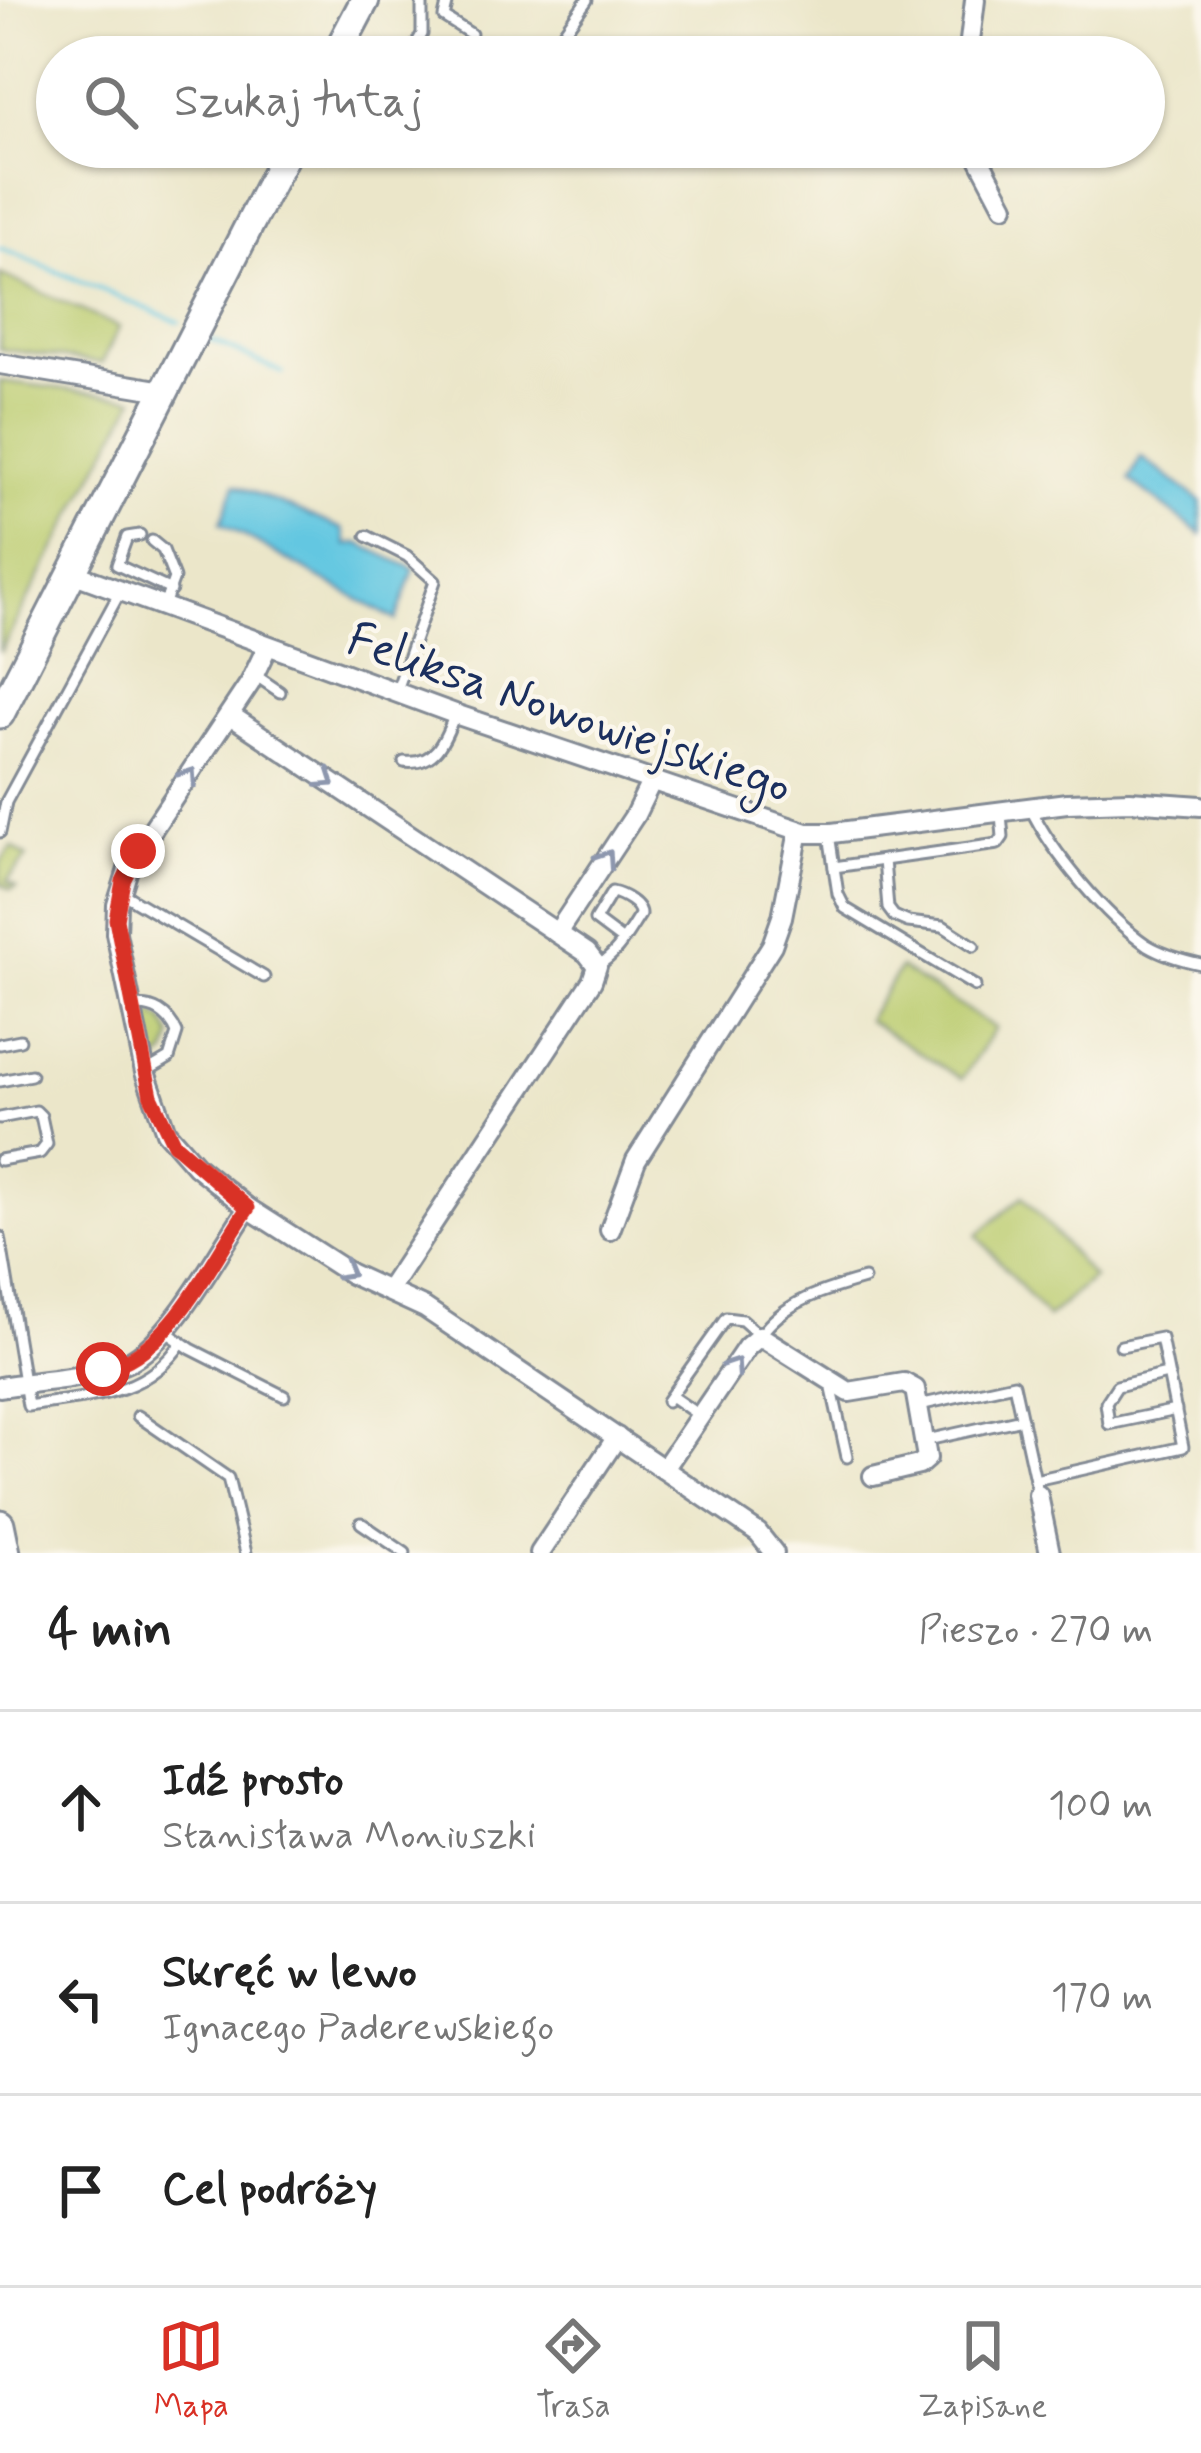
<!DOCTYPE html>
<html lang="pl">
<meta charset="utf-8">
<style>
body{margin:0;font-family:Mynerve,sans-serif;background:#f6f6f6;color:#222}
.stop{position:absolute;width:36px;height:36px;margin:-27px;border:9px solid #d93025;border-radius:50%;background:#fff}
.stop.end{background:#d93025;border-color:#fff;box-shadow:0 3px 12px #0008}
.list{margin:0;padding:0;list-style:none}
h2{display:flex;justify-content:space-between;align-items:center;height:156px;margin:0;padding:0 48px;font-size:51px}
h2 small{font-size:39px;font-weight:400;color:#767676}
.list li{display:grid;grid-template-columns:78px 1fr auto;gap:36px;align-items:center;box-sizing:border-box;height:192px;padding:0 48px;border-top:3px solid #e0e0e0}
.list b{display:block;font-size:45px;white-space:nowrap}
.list p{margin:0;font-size:39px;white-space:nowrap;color:#767676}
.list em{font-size:39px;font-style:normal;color:#767676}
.icon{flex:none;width:66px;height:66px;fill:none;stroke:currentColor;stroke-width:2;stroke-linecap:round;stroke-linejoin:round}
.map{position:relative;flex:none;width:1201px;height:1553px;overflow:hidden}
.search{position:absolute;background:#fff;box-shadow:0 3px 9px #0004;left:36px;right:36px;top:36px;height:132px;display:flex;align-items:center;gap:30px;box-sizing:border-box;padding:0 42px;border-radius:66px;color:#767676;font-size:45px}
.sheet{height:732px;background:#fff}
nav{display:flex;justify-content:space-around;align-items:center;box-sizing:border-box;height:168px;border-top:3px solid #e0e0e0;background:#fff;font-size:33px;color:#767676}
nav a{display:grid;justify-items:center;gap:6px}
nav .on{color:#d93025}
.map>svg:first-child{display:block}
.green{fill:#bbcc6f;stroke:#6b7e66;stroke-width:3}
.water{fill:#63c7e1;stroke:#3f7ba0;stroke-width:3}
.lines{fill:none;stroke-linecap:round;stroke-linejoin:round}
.stream{stroke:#63c7e1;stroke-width:4.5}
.lane-casing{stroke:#838a94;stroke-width:15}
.street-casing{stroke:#838a94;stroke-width:24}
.secondary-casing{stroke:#838a94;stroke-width:33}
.lane{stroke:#fff;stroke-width:9}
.street{stroke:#fff;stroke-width:18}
.secondary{stroke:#fff;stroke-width:27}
.oneway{stroke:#8d97ae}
.route{stroke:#d93025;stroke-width:15}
.labels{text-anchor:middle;stroke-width:9;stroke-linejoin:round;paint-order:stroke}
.street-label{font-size:48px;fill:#1b2f5e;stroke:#fbf7ec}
</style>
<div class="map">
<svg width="1201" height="1553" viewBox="0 0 1201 1553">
<rect width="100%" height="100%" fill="#fbf7ec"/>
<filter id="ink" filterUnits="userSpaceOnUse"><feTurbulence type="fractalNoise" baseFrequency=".00833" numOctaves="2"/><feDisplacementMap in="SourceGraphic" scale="24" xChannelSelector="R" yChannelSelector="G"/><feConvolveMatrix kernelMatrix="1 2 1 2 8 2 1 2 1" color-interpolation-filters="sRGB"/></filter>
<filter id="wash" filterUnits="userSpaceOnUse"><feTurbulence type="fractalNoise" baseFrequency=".004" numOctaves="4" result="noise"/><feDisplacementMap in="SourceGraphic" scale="48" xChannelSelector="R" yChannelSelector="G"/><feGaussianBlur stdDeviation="2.7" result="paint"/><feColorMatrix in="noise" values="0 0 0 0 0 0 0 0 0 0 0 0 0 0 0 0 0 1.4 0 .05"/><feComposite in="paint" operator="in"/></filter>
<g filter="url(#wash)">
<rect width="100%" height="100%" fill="#ebe6c9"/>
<g class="green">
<path d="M0,274L119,327L102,363L0,349Z"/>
<path d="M0,381L135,398L0,652Z"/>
<path d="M12,847L27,857L7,881L16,887L11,890L0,883V862Z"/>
<path d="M900,968L995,1028L962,1079L867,1020Z"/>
<path d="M154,1014L164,1021L172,1037L167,1054L157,1062L148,1056L142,1023L146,1016Z"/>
<path d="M1023,1196L1093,1278L1047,1318L977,1235Z"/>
</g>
<g class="water">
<path d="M1141,457L1201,501V534L1129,480Z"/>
<path d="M235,485L343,529L347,545L358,543L414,569L396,620L221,523Z"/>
</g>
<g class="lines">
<g class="stream">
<path d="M0,248L179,322"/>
<path d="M205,337L283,373"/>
</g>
</g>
</g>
<g filter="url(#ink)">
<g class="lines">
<g class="lane-casing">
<g id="lane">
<path d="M448,0L444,17L471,34"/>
<path d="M409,57L422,34V0"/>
<path d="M546,57L587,0"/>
<path d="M140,535L127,537L117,565L171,590"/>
<path d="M367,536L407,556L435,581L396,693"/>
<path d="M152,541L163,550L174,578L163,608"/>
<path d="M255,675L280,692"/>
<path d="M404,762C436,766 445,739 455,714"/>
<path d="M1030,807C1051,852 1106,917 1147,945C1164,955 1182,960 1201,964"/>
<path d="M0,832L6,802L120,592"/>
<path d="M829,834L838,894L845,908L975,986"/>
<path d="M884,860L888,908L894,916L908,922L943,926L974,946"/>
<path d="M834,867L998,844L1003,837L1001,814"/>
<path d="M120,892L264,977"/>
<path d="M597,966C617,955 628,933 640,915C641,904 622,894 612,892L595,920L623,941"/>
<path d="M132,1007C153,1003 169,1014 177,1033L169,1058L145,1072"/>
<path d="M0,1044L20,1040"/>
<path d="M0,1081L31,1075"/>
<path d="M0,1118L36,1111L41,1116L47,1144L40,1153L0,1160"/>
<path d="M0,1237L28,1406C85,1397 146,1397 181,1343"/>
<path d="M165,1331L191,1349L284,1396"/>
<path d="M1167,1374L1117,1386L1106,1403L1109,1424L1176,1410"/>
<path d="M830,1380L847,1457"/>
<path d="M671,1396L700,1416"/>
<path d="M667,1401L726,1318L742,1320L760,1336C784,1301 825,1290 864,1279"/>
<path d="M919,1405L1014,1384L1035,1480"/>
<path d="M138,1416L228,1478L246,1553"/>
<path d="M927,1440L1022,1419"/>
<path d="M1038,1495L1035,1480L1183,1447L1161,1338L1121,1346"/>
<path d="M361,1523L405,1553"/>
</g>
</g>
<g class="street-casing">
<g id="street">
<path d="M968,57L975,0"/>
<path d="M973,147L1004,206"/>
<path d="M0,364L164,391"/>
<path d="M72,573L455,714L807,833H832L1067,803L1130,801L1201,806"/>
<path d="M267,647L250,683L130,863L117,905L116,933L145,1072L166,1132L196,1166L248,1208L351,1274L425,1308L758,1533L774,1553"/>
<path d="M230,715L587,953L597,966L592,981L388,1291"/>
<path d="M557,933L635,815L651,782"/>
<path d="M610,1230L636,1160L772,945L782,917L799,831"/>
<path d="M0,1387C40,1380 91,1380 128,1362C172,1341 219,1250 248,1208"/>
<path d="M664,1469L747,1347L760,1336L849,1392L904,1383L915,1389L927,1458L919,1465L873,1476"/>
<path d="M1038,1495L1050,1553"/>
<path d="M540,1553L617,1437"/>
</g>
</g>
<g class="secondary-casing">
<g id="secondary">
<path d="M335,57L365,0"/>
<path d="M0,714L289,147"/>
<path d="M0,1524L6,1553"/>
</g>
</g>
<use href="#lane" class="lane"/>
<use href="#street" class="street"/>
<use href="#secondary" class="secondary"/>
</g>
<defs><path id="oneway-chevron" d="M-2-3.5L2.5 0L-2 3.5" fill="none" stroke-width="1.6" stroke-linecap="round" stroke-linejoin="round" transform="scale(3)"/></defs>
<g class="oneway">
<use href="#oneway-chevron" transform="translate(189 776) rotate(-56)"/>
<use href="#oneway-chevron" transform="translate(327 780) rotate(34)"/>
<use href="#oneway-chevron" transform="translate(606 858) rotate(-56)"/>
<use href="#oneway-chevron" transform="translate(346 1271) rotate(30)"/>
<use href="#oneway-chevron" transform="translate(734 1366) rotate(-56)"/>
</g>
</g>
<g class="lines" filter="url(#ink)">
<path class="route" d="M103,1369C170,1355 211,1261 248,1208L174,1144L151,1096L116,919L123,881L138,851"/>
</g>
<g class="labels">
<g class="street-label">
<text transform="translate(570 711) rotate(19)" y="17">Feliksa Nowowiejskiego</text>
</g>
</g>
</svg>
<div class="stop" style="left:103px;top:1369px"></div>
<div class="stop end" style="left:138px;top:851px"></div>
<div class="search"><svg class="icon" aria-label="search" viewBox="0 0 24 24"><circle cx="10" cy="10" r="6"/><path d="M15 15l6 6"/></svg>Szukaj tutaj</div>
</div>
<section class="sheet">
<h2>4 min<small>Pieszo · 270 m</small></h2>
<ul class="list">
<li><svg class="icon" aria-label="ahead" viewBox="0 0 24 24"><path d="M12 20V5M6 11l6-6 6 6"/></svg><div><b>Idź prosto</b><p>Stanisława Moniuszki</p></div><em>100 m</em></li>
<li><svg class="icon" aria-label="left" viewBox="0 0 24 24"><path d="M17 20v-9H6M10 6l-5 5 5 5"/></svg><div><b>Skręć w lewo</b><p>Ignacego Paderewskiego</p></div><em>170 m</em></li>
<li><svg class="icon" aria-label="arrive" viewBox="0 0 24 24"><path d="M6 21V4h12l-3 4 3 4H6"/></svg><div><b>Cel podróży</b></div></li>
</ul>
</section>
<nav>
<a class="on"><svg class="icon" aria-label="map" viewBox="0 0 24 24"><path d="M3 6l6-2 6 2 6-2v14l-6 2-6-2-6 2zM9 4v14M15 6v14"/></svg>Mapa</a>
<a><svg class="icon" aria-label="directions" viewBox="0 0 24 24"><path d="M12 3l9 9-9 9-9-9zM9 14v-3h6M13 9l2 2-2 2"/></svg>Trasa</a>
<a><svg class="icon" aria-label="saved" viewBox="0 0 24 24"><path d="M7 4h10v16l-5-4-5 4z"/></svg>Zapisane</a>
</nav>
